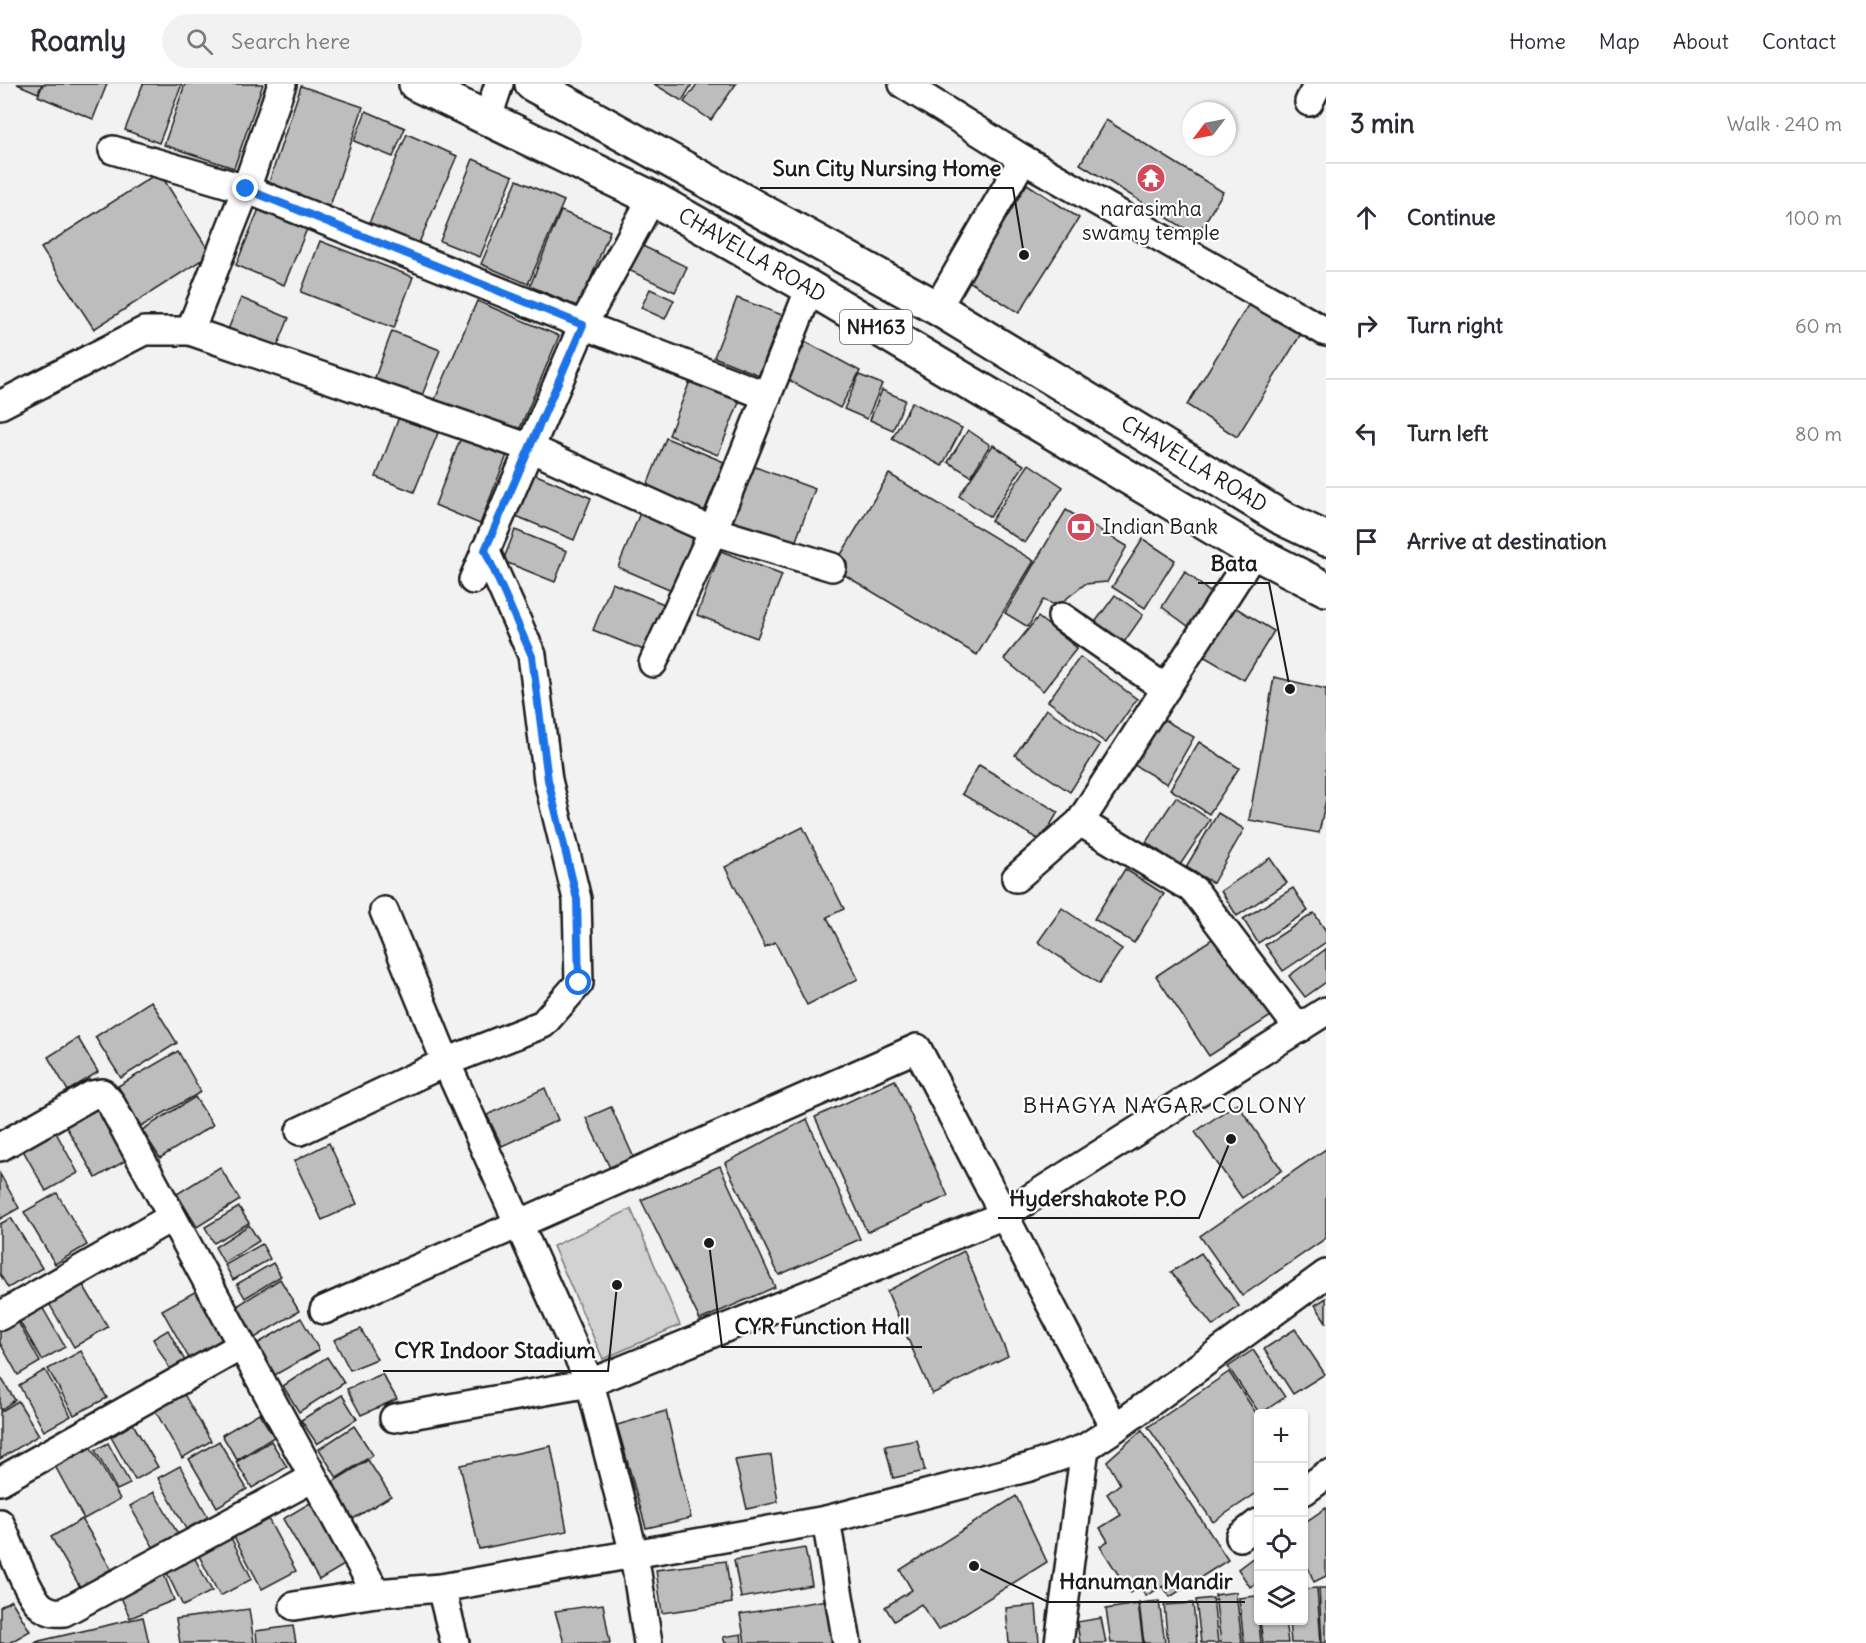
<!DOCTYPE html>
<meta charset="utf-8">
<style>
body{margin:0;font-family:Delius,sans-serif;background:#f2f2f3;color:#2b2b33}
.controls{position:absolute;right:18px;bottom:18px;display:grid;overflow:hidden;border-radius:6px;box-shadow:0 2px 4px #0004}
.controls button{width:54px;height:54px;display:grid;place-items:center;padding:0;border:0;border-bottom:2px solid #e1e1e2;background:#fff;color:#2b2b33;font:30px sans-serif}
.compass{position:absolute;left:1182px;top:18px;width:54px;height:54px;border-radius:50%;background:#fff;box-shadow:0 2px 4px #0004;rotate:238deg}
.stop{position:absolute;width:18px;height:18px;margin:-14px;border:4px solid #1a73e8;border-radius:50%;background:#fff}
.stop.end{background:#1a73e8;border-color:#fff;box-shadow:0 2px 6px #0008}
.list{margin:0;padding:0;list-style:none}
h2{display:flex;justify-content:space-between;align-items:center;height:78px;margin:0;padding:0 24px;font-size:26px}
h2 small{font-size:20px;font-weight:400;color:#7c7c81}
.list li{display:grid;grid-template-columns:39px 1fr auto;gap:18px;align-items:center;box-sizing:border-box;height:108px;padding:0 24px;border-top:2px solid #e1e1e2}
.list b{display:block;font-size:22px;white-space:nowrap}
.list em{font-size:20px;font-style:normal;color:#7c7c81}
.icon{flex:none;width:33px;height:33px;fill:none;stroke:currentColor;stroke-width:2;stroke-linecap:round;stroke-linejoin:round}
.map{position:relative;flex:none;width:1326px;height:1559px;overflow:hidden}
header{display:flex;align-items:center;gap:36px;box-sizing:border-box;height:84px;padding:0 30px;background:#fff;border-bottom:2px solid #e1e1e2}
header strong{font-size:28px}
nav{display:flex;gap:33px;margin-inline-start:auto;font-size:21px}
.search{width:420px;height:54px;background:#f2f2f3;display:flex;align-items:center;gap:15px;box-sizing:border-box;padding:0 21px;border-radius:33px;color:#7c7c81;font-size:22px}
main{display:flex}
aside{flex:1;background:#fff}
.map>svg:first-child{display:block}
.green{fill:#d2d2d2;stroke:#777;stroke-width:1.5}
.building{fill:#bdbdbd;stroke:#1c1c1c;stroke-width:1.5}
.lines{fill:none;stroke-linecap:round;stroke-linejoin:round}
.street-casing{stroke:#1c1c1c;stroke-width:32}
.highway-casing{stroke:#1c1c1c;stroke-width:38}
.street{stroke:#fff;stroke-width:27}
.highway{stroke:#fff;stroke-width:33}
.route{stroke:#1a73e8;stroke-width:8}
.labels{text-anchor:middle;stroke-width:4.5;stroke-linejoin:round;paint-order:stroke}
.shield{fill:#fff;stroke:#606060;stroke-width:1.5}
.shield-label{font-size:20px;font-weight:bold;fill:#1c1c1c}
.poi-label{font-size:21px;fill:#1c1c1c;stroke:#fff}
.street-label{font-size:21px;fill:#1c1c1c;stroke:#fff}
.neighbourhood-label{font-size:22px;letter-spacing:1.5px;fill:#1c1c1c;stroke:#fff}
.leader{fill:none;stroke:#1c1c1c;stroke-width:2}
.callout-dot{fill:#1c1c1c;stroke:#fff;stroke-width:2}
.callout-label{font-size:22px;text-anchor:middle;font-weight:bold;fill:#1c1c1c;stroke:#fff;stroke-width:4.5;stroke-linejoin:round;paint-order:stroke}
</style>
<header>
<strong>Roamly</strong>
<div class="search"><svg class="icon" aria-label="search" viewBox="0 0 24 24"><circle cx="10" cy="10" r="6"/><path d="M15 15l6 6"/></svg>Search here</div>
<nav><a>Home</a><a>Map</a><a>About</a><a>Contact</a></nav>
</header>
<main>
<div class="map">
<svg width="1326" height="1559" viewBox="0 0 1326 1559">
<rect width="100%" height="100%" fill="#f2f2f2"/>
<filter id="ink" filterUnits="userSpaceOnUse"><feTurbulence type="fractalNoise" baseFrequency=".0167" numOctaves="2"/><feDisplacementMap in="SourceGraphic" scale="12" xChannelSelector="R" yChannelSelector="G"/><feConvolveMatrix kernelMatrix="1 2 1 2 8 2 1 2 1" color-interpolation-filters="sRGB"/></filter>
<g filter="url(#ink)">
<path class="green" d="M631,1125L680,1241L603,1275L553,1162Z"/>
<g class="building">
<path d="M17,0H42L38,9Z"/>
<path d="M43,0H107L93,35L38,12Z"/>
<path d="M143,0H182L159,59L125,46Z"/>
<path d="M185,0H263L234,84L164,61Z"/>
<path d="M654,0H692L682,17Z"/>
<path d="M697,0H736L711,36L684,18Z"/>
<path d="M301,2L363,23L329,125L267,104Z"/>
<path d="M366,27L405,44L393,73L354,57Z"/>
<path d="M1106,36L1223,108L1197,152L1080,80Z"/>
<path d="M407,50L457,72L418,161L369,139Z"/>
<path d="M473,75L513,92L480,173L440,157Z"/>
<path d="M159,88L211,170L94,245L41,164Z"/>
<path d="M517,96L564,117L528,200L481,180Z"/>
<path d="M1027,100L1079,134L1019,229L967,196Z"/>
<path d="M259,125L307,145L284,201L236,181Z"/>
<path d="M561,127L610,147L579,223L530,202Z"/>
<path d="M320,157L413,193L394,244L301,208Z"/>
<path d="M632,157L687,183L675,208L620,182Z"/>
<path d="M650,205L674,216L665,235L641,224Z"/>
<path d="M241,214L289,234L275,268L227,248Z"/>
<path d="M737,214L782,231L759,291L714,273Z"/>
<path d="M477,217L559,252L515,356L433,320Z"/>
<path d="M1250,218L1301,250L1237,353L1187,321Z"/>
<path d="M392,247L440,266L421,314L374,296Z"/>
<path d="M806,258L860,287L840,324L787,295Z"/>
<path d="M859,291L882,300L867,335L844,325Z"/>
<path d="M690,297L740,316L718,371L669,351Z"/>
<path d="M882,306L905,316L893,346L870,336Z"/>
<path d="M912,318L962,344L942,382L892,355Z"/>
<path d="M399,333L438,349L414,408L376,393Z"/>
<path d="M968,346L990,361L971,392L948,378Z"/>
<path d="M463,348L509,366L480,440L435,421Z"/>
<path d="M666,354L724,378L704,428L646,404Z"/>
<path d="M993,361L1024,381L990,433L959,412Z"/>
<path d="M747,380L815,405L792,467L724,442Z"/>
<path d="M1029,380L1063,403L1025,459L991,437Z"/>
<path d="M534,390L591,414L574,456L516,432Z"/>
<path d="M889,390L1034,477L977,571L833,484Z"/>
<path d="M642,424L705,451L681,510L618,483Z"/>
<path d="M1066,426L1127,462L1107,498L1085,500L1057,522L1043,516L1028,543L1005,529Z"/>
<path d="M515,446L567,467L555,498L503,477Z"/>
<path d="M1143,455L1175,476L1145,524L1112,503Z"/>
<path d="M721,467L782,491L757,554L697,531Z"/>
<path d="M1185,487L1214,512L1192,545L1162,523Z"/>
<path d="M612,499L664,520L646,567L593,546Z"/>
<path d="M1115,511L1143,531L1122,561L1093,541Z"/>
<path d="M1228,519L1274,547L1244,596L1198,569Z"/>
<path d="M1038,533L1077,564L1043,607L1004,575Z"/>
<path d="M1080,573L1137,615L1106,659L1048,617Z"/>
<path d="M1274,593L1326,605V715L1319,749L1249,736Z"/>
<path d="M1046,625L1100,661L1070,708L1015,671Z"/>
<path d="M1161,634L1194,653L1167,700L1134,681Z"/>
<path d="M1199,658L1239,684L1209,730L1170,705Z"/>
<path d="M979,681L1058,728L1041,757L962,710Z"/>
<path d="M1176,713L1210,736L1180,781L1146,758Z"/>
<path d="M1218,729L1244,745L1213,799L1186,783Z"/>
<path d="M803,743L844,825L827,833L858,895L807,921L775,858L765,863L725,783Z"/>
<path d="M1270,774L1287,799L1237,832L1221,807Z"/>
<path d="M1125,785L1164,810L1134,859L1094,835Z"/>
<path d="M1293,804L1308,827L1258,859L1243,835Z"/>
<path d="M1062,824L1122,865L1099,900L1038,858Z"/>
<path d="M1314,829L1326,847V858L1283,887L1265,861Z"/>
<path d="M1218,851L1271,932L1209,972L1156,892Z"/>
<path d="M1326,865V898L1305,913L1289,892Z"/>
<path d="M151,917L177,959L121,994L95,953Z"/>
<path d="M78,954L98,988L68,1007L48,973Z"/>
<path d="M178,967L201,1008L141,1042L118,1002Z"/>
<path d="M895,996L948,1112L867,1148L815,1033Z"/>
<path d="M545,1004L558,1036L502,1062L487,1031Z"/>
<path d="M195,1013L213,1041L160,1074L142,1046Z"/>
<path d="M1237,1019L1282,1086L1242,1114L1195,1048Z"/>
<path d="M100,1021L130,1074L96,1094L65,1041Z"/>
<path d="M611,1023L634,1074L611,1086L586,1034Z"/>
<path d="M807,1035L860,1155L779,1191L725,1079Z"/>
<path d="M53,1043L78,1089L46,1107L20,1061Z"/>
<path d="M329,1059L357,1120L322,1136L294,1077Z"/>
<path d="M1326,1065V1154L1242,1212L1200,1152Z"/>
<path d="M720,1082L775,1203L700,1236L641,1116Z"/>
<path d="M220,1083L240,1116L197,1143L177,1110Z"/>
<path d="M0,1090L19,1124L0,1135Z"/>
<path d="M57,1109L87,1161L55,1180L24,1128Z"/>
<path d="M239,1123L249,1139L214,1159L205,1143Z"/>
<path d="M11,1134L42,1184L8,1204L0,1190V1140Z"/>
<path d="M249,1141L259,1157L224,1179L215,1163Z"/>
<path d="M262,1160L270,1175L233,1196L225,1181Z"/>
<path d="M964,1167L1008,1272L932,1310L887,1207Z"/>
<path d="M1201,1169L1239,1222L1213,1242L1171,1188Z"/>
<path d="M273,1179L281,1192L245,1214L237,1200Z"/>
<path d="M79,1194L108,1243L74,1263L46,1214Z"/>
<path d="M280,1195L299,1227L253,1255L234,1224Z"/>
<path d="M200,1205L228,1254L190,1276L162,1226Z"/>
<path d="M1326,1214V1238L1315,1221Z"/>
<path d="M41,1221L65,1263L42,1276L18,1235Z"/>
<path d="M301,1234L319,1266L273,1292L255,1261Z"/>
<path d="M18,1238L40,1278L18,1291L0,1259V1248Z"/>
<path d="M361,1245L377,1275L350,1286L334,1256Z"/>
<path d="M1295,1245L1325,1290L1293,1310L1264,1265Z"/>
<path d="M168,1246L185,1277L170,1285L153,1255Z"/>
<path d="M1253,1266L1285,1313L1260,1330L1228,1283Z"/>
<path d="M81,1267L107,1314L74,1331L48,1285Z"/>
<path d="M327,1273L344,1299L299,1328L283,1302Z"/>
<path d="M45,1286L71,1332L44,1347L19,1301Z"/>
<path d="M1229,1288L1258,1332V1408L1213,1438L1148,1343Z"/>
<path d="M382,1290L397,1315L361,1331L347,1305Z"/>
<path d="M0,1292L15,1316L0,1326Z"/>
<path d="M181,1305L211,1357L182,1374L152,1321Z"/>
<path d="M342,1311L357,1335L317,1360L301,1336Z"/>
<path d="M18,1317L39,1351L0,1375V1328Z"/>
<path d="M666,1327L691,1434L646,1444L617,1341Z"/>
<path d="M259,1329L274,1353L237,1376L222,1351Z"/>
<path d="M133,1340L158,1383L135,1396L111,1353Z"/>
<path d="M354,1342L373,1371L337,1394L319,1365Z"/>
<path d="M1142,1346L1228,1476L1170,1513L1163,1502L1146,1512L1140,1502L1130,1509L1100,1462L1108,1457L1100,1444L1121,1431L1107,1410L1120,1400L1107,1377Z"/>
<path d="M917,1356L925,1387L893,1394L885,1362Z"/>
<path d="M219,1357L247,1405L217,1423L189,1375Z"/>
<path d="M271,1357L287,1383L252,1404L236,1378Z"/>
<path d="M108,1359L130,1400L117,1406L95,1366Z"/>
<path d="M90,1362L120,1415L84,1435L55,1382Z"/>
<path d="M551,1362L567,1447L479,1465L460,1381Z"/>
<path d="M771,1371L778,1418L747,1425L735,1376Z"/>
<path d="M368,1376L391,1412L353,1435L331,1399Z"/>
<path d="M180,1382L208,1433L186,1445L158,1394Z"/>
<path d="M154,1408L179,1452L155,1466L130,1422Z"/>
<path d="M1016,1412L1047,1478L938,1546L921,1520L894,1537L885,1523L912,1506L900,1486Z"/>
<path d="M315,1416L351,1477L319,1496L283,1435Z"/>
<path d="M1326,1424V1492L1314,1498L1307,1481L1304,1484V1439Z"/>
<path d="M265,1429L296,1487L262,1505L231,1447Z"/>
<path d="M82,1435L111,1485L80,1503L51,1453Z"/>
<path d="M229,1450L252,1495L220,1512L196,1466Z"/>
<path d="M805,1464L812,1501L741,1514L734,1476Z"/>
<path d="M1258,1470V1498L1250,1503L1238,1485Z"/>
<path d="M193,1471L212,1507L183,1522L165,1485Z"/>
<path d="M726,1477L732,1519L662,1529L656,1486Z"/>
<path d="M163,1488L174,1516L130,1534L118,1506Z"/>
<path d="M1317,1504L1321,1559H1291L1289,1536H1304V1505Z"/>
<path d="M1319,1504H1326V1559H1322Z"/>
<path d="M1236,1508L1242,1559H1221L1215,1511Z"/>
<path d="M1256,1512L1261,1559H1244L1239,1514Z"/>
<path d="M1213,1514L1218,1559H1201L1196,1516Z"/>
<path d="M11,1516L30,1547L9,1559H0V1523Z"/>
<path d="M827,1516L833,1559H745L740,1530Z"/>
<path d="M1159,1517L1165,1559H1144L1139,1519Z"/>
<path d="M1193,1519L1197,1559H1168L1164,1521Z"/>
<path d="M603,1520L610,1559H564L555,1527Z"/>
<path d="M1138,1520L1143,1559H1111L1106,1525Z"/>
<path d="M1036,1521L1039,1559H1009L1006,1524Z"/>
<path d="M249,1525L254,1559H180L176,1535Z"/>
<path d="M143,1533L149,1559H36L35,1558Z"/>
<path d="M1101,1534L1106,1559H1080L1077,1538Z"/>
<path d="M1260,1536H1285L1288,1559H1263Z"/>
<path d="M293,1542L296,1559H257L256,1547Z"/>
<path d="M741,1550L742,1559H725L723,1553Z"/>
</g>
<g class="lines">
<g class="street-casing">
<g id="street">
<path d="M903,0L1023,75L937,224"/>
<path d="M1309,18L1318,0"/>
<path d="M488,33L499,0"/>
<path d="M113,66L246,105L583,241L767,312"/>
<path d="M1023,75L1326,248"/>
<path d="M190,247L246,105L282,0"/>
<path d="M0,321L144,247H190L530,364L713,447L832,483"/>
<path d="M473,496L583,241L652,114"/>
<path d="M1062,533L1166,605"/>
<path d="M653,579L713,447L810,204"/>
<path d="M1080,738L1194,806L1299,945"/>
<path d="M1016,794L1080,738L1254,468"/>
<path d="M384,827L446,978L590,1299L634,1470L648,1559"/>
<path d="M300,1047L446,978L543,940L579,899L577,815L548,696L532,571L485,466"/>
<path d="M0,1063L92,1011L102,1009L110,1018L376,1509"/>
<path d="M324,1226L917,964L1115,1344"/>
<path d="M0,1232L172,1133"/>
<path d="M394,1334L590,1299L1004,1131L1326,927"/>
<path d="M0,1397L241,1262"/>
<path d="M1304,1407L1326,1391"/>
<path d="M826,1436L847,1559"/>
<path d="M0,1439C9,1458 27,1511 42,1523C50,1528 55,1529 64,1528L313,1394"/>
<path d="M1240,1453L1258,1439"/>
<path d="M441,1504L455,1559"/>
<path d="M294,1522L376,1509L441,1504L826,1436L1030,1383L1085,1364L1115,1344L1326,1190"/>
<path d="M1059,1559L1085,1364"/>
</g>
</g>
<g class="highway-casing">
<g id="highway">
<path d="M416,0L652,114L810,204L1254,468L1326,505"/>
<path d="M532,0L937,224L1282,434L1326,455"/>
</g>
</g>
<use href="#street" class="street"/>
<use href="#highway" class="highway"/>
</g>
</g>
<g class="lines" filter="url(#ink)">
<path class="route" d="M246,105L583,241L485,466L532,572L548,696L577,815L579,899"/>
</g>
<defs>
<g id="temple-disc" transform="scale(1.5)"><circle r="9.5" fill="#d1495b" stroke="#fff"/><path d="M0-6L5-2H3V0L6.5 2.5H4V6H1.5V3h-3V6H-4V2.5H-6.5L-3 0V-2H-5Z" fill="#fff"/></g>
<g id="bank-disc" transform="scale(1.5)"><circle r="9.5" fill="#d1495b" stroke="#fff"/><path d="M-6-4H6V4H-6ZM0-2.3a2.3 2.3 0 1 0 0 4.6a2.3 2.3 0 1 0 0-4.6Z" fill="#fff"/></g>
</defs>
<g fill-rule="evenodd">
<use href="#temple-disc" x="1151" y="94"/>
<use href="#bank-disc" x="1081" y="443"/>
</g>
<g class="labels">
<rect class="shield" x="840" y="226" width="72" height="34" rx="4.5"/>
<g class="shield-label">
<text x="876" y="250">NH163</text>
</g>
<g class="poi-label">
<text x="1151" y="132">narasimha<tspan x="1151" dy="24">swamy temple</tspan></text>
<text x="1102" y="450" text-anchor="start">Indian Bank</text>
</g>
<g class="street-label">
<text transform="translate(752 171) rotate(30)" y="7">CHAVELLA ROAD</text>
<text transform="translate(1194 380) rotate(31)" y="7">CHAVELLA ROAD</text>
</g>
<g class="neighbourhood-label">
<text x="1165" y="1029">BHAGYA NAGAR COLONY</text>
</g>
</g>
<path class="leader" d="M1024 171L1013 104H760M1290 605L1269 499H1198M1231 1055L1199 1134H998M709 1159L722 1263H922M617 1201L608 1287H383M974 1482L1048 1518H1245"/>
<g class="callout-dot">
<circle cx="1024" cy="171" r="6"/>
<circle cx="1290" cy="605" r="6"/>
<circle cx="1231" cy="1055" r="6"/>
<circle cx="709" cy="1159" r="6"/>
<circle cx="617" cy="1201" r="6"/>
<circle cx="974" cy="1482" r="6"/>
</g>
<g class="callout-label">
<text x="887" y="92">Sun City Nursing Home</text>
<text x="1234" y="487">Bata</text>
<text x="1098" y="1122">Hydershakote P.O</text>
<text x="822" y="1250">CYR Function Hall</text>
<text x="495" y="1274">CYR Indoor Stadium</text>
<text x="1146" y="1505">Hanuman Mandir</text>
</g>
</svg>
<div class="controls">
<button>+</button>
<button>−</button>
<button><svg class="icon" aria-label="locate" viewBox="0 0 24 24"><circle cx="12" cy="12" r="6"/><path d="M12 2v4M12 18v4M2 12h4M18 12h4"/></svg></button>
<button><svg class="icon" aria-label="layers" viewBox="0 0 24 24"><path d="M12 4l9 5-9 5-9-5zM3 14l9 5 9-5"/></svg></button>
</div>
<svg class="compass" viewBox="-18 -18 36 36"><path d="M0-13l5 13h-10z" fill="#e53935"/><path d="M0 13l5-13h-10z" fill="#7c7c81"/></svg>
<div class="stop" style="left:579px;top:899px"></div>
<div class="stop end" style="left:246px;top:105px"></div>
</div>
<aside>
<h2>3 min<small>Walk · 240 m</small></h2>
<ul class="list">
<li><svg class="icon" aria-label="ahead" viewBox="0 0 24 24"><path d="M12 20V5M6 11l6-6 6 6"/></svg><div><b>Continue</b></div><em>100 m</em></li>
<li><svg class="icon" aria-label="right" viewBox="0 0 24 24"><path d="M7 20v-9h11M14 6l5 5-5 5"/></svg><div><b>Turn right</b></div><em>60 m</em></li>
<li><svg class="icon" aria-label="left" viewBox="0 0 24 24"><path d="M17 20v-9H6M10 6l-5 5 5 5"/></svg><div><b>Turn left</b></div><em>80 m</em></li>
<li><svg class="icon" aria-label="arrive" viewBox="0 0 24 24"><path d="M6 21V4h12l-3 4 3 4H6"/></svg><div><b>Arrive at destination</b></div></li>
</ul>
</aside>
</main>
